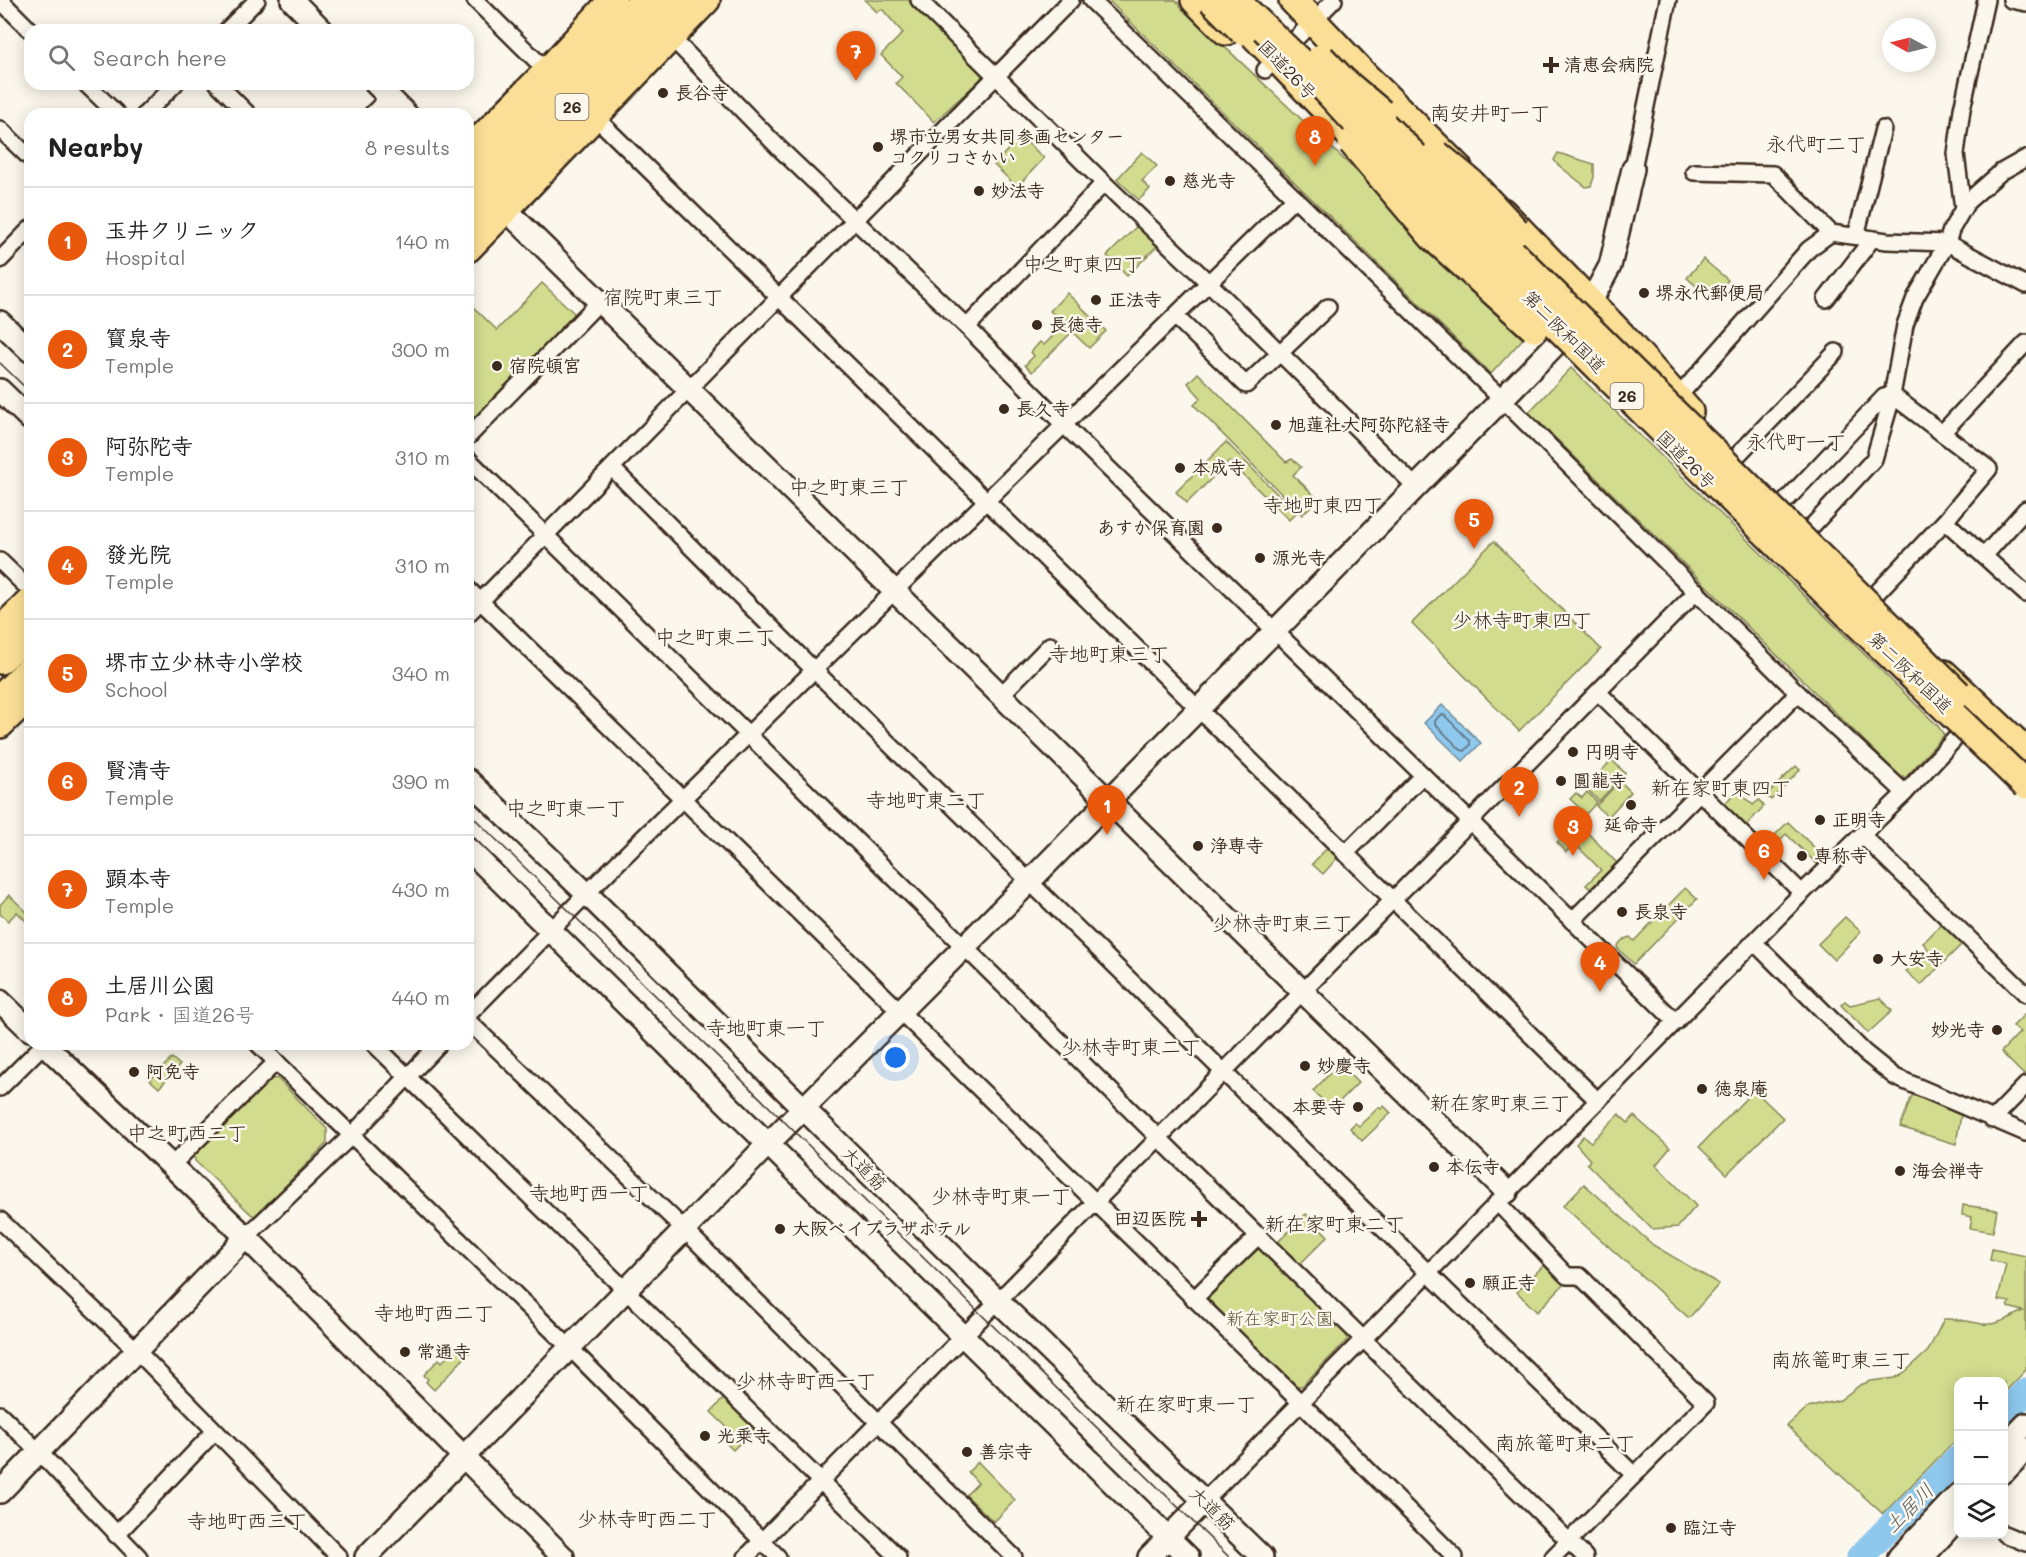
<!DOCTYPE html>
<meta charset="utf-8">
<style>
body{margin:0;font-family:Mali,"Klee One",sans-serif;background:#f6f6f6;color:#222}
.controls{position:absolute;right:18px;bottom:18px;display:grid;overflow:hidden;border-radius:12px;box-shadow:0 3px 15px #0003}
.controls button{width:54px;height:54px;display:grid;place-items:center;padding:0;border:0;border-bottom:2px solid #e0e0e0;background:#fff;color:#222;font:30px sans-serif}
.compass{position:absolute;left:1882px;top:18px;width:54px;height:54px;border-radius:50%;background:#fff;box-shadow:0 3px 15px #0003;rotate:277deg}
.you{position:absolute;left:896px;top:1058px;width:21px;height:21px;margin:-15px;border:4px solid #fff;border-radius:50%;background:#1a73e8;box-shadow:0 0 0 9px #1a73e833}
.badge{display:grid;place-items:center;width:39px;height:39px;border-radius:50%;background:#ea580c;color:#fff;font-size:20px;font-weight:700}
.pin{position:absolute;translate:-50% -50px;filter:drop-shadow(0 2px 3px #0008)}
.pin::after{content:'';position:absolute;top:32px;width:21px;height:18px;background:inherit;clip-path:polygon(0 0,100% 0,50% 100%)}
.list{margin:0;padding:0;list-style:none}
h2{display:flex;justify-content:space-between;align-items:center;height:78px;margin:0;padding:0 24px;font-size:26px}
h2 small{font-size:20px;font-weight:400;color:#767676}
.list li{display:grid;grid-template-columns:39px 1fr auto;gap:18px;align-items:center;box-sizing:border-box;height:108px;padding:0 24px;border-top:2px solid #e0e0e0}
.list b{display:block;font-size:22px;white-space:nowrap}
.list p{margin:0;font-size:20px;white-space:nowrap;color:#767676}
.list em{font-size:20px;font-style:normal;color:#767676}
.icon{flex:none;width:33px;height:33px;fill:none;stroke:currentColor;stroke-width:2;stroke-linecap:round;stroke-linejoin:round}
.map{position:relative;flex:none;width:2026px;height:1557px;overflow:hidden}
.search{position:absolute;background:#fff;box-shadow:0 3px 15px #0003;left:24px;top:24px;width:450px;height:66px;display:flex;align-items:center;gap:15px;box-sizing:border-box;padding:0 21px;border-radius:18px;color:#767676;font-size:22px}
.panel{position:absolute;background:#fff;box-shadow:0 3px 15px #0003;left:24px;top:108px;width:450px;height:942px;border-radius:18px}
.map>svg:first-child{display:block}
.green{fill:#d1dc8f;stroke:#868356;stroke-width:1.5}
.water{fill:#8ec8ed;stroke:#6d899a;stroke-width:1.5}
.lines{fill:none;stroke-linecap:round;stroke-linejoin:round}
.shore{stroke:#5c6971;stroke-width:1.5}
.river{stroke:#8ec8ed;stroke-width:27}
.street-casing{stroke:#3b2a1e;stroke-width:20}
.secondary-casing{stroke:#3b2a1e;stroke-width:26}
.highway-casing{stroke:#3b2a1e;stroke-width:32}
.street{stroke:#fbf7ec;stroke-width:15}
.secondary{stroke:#fbf7ec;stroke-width:21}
.highway{stroke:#fbdf96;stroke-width:27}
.tram{stroke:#3b2a1e;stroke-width:1.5}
.highway-bridge-casing{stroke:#3b2a1e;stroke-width:32;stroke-linecap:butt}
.highway-bridge{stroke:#fbdf96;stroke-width:27}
.poi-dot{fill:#3b2a1e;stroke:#fbf7ec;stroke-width:2}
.labels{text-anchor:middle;stroke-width:5;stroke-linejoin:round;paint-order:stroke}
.shield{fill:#fbf7ec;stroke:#75685c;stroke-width:1.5}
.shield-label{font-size:16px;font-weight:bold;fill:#3b2a1e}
.poi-label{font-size:18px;font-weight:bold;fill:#3b2a1e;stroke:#fbf7ec;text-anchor:start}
.street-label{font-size:18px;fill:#3b2a1e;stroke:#fbf7ec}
.park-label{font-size:18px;fill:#60563a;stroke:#fbf7ec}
.neighbourhood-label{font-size:20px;fill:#3b2a1e;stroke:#fbf7ec}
.water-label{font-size:20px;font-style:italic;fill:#54595c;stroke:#fbf7ec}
</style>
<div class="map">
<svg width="2026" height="1557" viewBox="0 0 2026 1557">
<rect width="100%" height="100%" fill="#fbf7ec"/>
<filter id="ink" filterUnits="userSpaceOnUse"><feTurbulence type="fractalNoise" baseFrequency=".0167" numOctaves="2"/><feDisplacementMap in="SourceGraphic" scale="12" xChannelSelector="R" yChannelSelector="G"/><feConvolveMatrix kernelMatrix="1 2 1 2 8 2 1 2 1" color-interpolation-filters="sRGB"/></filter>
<g filter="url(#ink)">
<g class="green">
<path d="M865,0H908L982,72L981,79L934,122L896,83L902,77L881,55L903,33L882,9L877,12Z"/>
<path d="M1108,0H1175L1528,333L1491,374Z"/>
<path d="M1020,136L1044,158L1017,187L994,165Z"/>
<path d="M1142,152L1157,166L1142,181L1150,189L1139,200L1117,179Z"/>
<path d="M1558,153L1594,164V177L1591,186L1586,187L1557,164L1554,160Z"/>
<path d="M1139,224L1159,244L1127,276L1107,256Z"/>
<path d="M1703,259L1728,280L1711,299L1687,278Z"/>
<path d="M542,283L575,314L468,425V302L497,330Z"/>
<path d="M1067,293L1106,331L1089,348L1050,311Z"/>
<path d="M1063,326L1070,334L1032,372L1025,365L1034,356L1031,352L1040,342L1044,345Z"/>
<path d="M1571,368L1938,726L1944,735L1906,777H1901L1529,412Z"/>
<path d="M1198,373L1286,462L1292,459L1301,467L1293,475L1318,499L1302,515L1194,405L1201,398L1188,383Z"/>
<path d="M1226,442L1296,513L1289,520L1229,461L1187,503L1176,492Z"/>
<path d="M1494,541L1601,649L1519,731L1412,623Z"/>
<path d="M1612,760L1625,773L1599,801L1588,790L1593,784L1591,781Z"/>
<path d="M1796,766L1800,770L1771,800L1766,795Z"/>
<path d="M1620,781L1631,792L1608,817L1596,806Z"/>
<path d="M1737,790L1753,805L1759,800L1764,806L1744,828L1722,807Z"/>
<path d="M1587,792L1597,802L1586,814L1570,799L1576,793L1582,798Z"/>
<path d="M1788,822L1824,857L1817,864L1786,834L1777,843L1772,838Z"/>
<path d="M1579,824L1617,863L1590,889L1586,885L1601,870L1575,844L1566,852L1557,842Z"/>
<path d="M1328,847L1338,857L1323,874L1312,864Z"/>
<path d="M1685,888L1697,899L1634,964L1617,948C1619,941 1624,939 1630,937L1634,941Z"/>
<path d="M9,895L30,915V925L17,912L8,921L0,914V905Z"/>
<path d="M1845,917L1861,932L1834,960L1818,944Z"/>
<path d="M1942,924L1962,944L1921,985L1906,971L1928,949L1923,943Z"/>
<path d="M1881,998L1892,1011L1868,1033L1841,1005L1845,1001L1850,1005Z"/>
<path d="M2026,1013V1073L2024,1075L2001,1052L2020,1032L2013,1026Z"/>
<path d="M172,1058L180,1065L159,1088L150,1080Z"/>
<path d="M1339,1064L1358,1083L1332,1109L1313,1091Z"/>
<path d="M270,1078L278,1079L327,1129V1143L256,1216L252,1215L195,1161L194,1154Z"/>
<path d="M1754,1090L1783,1118L1727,1174L1699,1147Z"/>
<path d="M1913,1093L1961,1115L1956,1144L1900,1127Z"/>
<path d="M1384,1106L1391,1113L1362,1141L1350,1128L1355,1123L1359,1126L1379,1107L1381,1109Z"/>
<path d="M1619,1114L1628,1123L1634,1116L1670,1148L1656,1165L1696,1206L1678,1227L1652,1229L1587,1164L1590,1160L1576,1144L1583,1136L1591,1142Z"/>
<path d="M1584,1184L1653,1245L1719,1284L1689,1318L1563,1206Z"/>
<path d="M1963,1205L1997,1210L1993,1232L1970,1228L1972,1217L1962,1215Z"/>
<path d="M1306,1214L1328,1236L1299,1265L1277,1243Z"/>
<path d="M1253,1247H1259L1347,1334V1340L1302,1386H1294L1208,1299V1293Z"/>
<path d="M1992,1249L2026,1256V1370L2004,1393V1382H1958V1438L1883,1514L1787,1426L1807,1408L1840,1400L1860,1385L1871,1381L1895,1378L1905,1372L1928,1351L1944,1319C1958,1318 1969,1322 1982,1324C1997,1326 2010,1317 2023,1311L2008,1307L2010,1302L1998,1300L2006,1264L1990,1260Z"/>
<path d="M1544,1265L1564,1284L1537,1312L1517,1292Z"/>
<path d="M462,1342L471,1351L434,1390L426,1382L428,1379L424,1375L439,1359L442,1362Z"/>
<path d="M724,1398L755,1428L733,1450L725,1442L733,1433L711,1412Z"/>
<path d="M978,1462L1015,1500L994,1522L966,1495L978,1483L968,1472Z"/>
</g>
<path class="water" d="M1442,705L1481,743L1463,761L1424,723Z"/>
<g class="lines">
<path class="shore" d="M1440,715H1444L1470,741V745L1465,751L1461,750L1435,724V721Z"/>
<g class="river">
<path d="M2004,1414L2026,1391"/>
<path d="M1860,1557L1958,1459"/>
</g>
<g class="street-casing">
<g id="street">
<path d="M0,0L30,30"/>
<path d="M475,0L552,76"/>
<path d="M919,0L1104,183L1209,283L1416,487"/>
<path d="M1091,0L1515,412L1798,693L1905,793"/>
<path d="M2011,0L2026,3"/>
<path d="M227,30L257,0"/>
<path d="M667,33L780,149L967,327L1064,425L1676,1022"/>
<path d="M1265,70L1334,0"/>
<path d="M86,84L117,114"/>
<path d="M218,84L248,114"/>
<path d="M589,111L1598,1101"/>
<path d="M145,114L175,84"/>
<path d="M372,114L389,97"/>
<path d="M0,129L30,158"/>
<path d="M1633,169L1668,0"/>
<path d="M1694,172L1773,174L1831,233"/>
<path d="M1963,209L1956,154L1962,109L1986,0"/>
<path d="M1856,236L1883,129"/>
<path d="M0,260L30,229"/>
<path d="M1826,299L1872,239"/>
<path d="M1175,316L1246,385L1328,307"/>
<path d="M967,327L1104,183"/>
<path d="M1677,398L1809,249L1831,233L1887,241L1947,243L2026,285"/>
<path d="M1942,433L2026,343"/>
<path d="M468,437L600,301"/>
<path d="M468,459L1585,1557"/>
<path d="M1733,460L1836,352"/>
<path d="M612,468L814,670L1634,1475"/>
<path d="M1778,509L1884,397L1892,395L1989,469L1945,521L1869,601"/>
<path d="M1945,521L2026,594"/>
<path d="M1803,536L1874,459L1891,401L1905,325L1915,298L1947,243L1951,230L1967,202L2001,172L2026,158"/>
<path d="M1984,556L2026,509"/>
<path d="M0,561L30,590"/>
<path d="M468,589L1300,1402L1455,1557"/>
<path d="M468,614L1071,0"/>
<path d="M1598,692L1802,893"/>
<path d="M1001,695L1050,645"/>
<path d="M1862,835L2026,994"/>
<path d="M1345,854L1423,775"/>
<path d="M1572,921L1798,693"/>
<path d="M1754,942L1864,1052L1895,1077L2026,1133"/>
<path d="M468,1015L601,879L1295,198"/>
<path d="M468,1021L685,1230L1014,1557"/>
<path d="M258,1044L570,1348L778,1557"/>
<path d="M374,1044L898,1557"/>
<path d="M0,1088L44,1044"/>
<path d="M1992,1120L2026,1085"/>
<path d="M172,1165L276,1062"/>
<path d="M1497,1202L1567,1276H1580L1706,1403L1553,1557"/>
<path d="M0,1220L136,1350L339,1557"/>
<path d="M246,1237L352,1135L439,1044"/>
<path d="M1194,1299L1259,1235"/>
<path d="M0,1414L39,1452L139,1557"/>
<path d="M1204,1501L1802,893L1905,793L1964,729"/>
<path d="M2004,1534L2026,1543"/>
<path d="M116,1535L214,1432"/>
<path d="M746,1557L1697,591"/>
</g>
</g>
<g class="secondary-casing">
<g id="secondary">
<path d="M292,0L322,30"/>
<path d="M376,84L406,114"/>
<path d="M495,199L1507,1192"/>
<path d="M0,322L30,351"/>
<path d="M0,390L30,419"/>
<path d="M468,780L586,893L998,1301L1262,1557"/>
<path d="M468,849L1188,1557"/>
<path d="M0,1001L30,1030"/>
<path d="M44,1044L246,1237L563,1557"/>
<path d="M2004,1447L2026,1424"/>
<path d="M2004,1472L2026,1449"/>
<path d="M0,1492L246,1237"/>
<path d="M366,1557L768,1144L1030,881L1562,338L1590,303L1610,266L1633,169"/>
<path d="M1149,1557L1204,1501"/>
<path d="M1899,1557L1958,1495"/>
<path d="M1923,1557L1958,1518"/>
</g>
</g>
<g class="highway-casing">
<g id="highway">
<path d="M1195,0L1226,31"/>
<path d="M1293,0L1364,75L1458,168"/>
<path d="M1256,37L1354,139"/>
<path d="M468,152L547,72L613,0"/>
<path d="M468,183L644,0"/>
<path d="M1502,212L1621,335L1689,412"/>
<path d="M468,215L676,0"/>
<path d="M468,248L706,0"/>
<path d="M0,631L30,602"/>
<path d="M0,660L30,633"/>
<path d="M1944,674L2026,752"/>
<path d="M0,699L30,669"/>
<path d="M0,724L30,695"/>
</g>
</g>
<use href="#street" class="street"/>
<use href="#secondary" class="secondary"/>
<use href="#highway" class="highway"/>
<g class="tram">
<path d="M0,363L30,392"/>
<path d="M468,812L1229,1557"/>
</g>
<g class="highway-bridge-casing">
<g id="highway-bridge">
<path d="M1212,0L1243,31"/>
<path d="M1235,0L1306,68L1379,147L1551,320L1852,618L2026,785"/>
<path d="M1321,58L1343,81L1381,113"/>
<path d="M1363,105L1958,694"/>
<path d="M1352,142L1432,236L1534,328"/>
<path d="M1436,154L1471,183L1516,231"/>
</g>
</g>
<use href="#highway-bridge" class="highway-bridge"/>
</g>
</g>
<g class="poi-dot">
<path d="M1548 56h6v6h6v6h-6v6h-6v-6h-6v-6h6z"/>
<circle cx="663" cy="93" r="6"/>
<circle cx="878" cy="147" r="6"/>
<circle cx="1170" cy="181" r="6"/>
<circle cx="979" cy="191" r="6"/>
<circle cx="1644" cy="293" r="6"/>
<circle cx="1096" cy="300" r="6"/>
<circle cx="1037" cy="325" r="6"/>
<circle cx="497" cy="366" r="6"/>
<circle cx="1004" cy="409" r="6"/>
<circle cx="1276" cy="425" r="6"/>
<circle cx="1180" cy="468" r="6"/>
<circle cx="1217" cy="528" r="6"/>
<circle cx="1260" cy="558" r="6"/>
<circle cx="1573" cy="752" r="6"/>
<circle cx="1561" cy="781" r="6"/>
<circle cx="1631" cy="805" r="6"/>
<circle cx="1820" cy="820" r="6"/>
<circle cx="1198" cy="846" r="6"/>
<circle cx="1802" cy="856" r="6"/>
<circle cx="1622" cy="912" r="6"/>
<circle cx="1878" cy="959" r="6"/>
<circle cx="1997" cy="1030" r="6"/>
<circle cx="1305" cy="1066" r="6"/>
<circle cx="134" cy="1072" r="6"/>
<circle cx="1702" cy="1089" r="6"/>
<circle cx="1358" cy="1107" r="6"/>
<circle cx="1434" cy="1167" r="6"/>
<circle cx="1900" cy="1171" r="6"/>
<path d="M1196 1210h6v6h6v6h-6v6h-6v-6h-6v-6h6z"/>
<circle cx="780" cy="1229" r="6"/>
<circle cx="1470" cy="1283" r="6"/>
<circle cx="405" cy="1352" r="6"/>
<circle cx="705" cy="1436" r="6"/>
<circle cx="967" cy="1452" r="6"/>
<circle cx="1671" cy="1528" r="6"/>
</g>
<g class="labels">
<g class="shield">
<rect x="555.5" y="94" width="33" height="26" rx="4.5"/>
<rect x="1610.5" y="383" width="33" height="26" rx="4.5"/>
</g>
<g class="shield-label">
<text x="572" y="113">26</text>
<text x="1627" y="402">26</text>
</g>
<g class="poi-label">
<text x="1564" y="71">清恵会病院</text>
<text x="675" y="99">長谷寺</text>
<text x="890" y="143">堺市立男女共同参画センター<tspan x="890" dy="21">コクリコさかい</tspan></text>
<text x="1182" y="187">慈光寺</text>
<text x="991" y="197">妙法寺</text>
<text x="1656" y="299">堺永代郵便局</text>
<text x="1108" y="306">正法寺</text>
<text x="1049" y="331">長徳寺</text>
<text x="509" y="372">宿院頓宮</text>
<text x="1016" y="415">長久寺</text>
<text x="1288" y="431">旭蓮社大阿弥陀経寺</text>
<text x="1192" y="474">本成寺</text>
<text x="1205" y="534" text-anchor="end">あすか保育園</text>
<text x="1272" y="564">源光寺</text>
<text x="1585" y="758">円明寺</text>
<text x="1573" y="787">圓龍寺</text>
<text x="1832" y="826">正明寺</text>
<text x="1631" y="831" text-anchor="middle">延命寺</text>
<text x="1210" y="852">浄専寺</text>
<text x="1814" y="862">専称寺</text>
<text x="1634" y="918">長泉寺</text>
<text x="1890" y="965">大安寺</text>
<text x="1985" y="1036" text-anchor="end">妙光寺</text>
<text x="1317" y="1072">妙慶寺</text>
<text x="146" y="1078">阿免寺</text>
<text x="1714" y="1095">徳泉庵</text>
<text x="1346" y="1113" text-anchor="end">本要寺</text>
<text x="1446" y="1173">本伝寺</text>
<text x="1912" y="1177">海会禅寺</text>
<text x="1186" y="1225" text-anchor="end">田辺医院</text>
<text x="792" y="1235">大阪ベイプラザホテル</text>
<text x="1482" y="1289">願正寺</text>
<text x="417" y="1358">常通寺</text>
<text x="717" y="1442">光乗寺</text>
<text x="979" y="1458">善宗寺</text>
<text x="1683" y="1534">臨江寺</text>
</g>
<g class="street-label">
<text transform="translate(1287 70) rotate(46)" y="6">国道26号</text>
<text transform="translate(1564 332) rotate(45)" y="6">第二阪和国道</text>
<text transform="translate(1686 460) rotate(45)" y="6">国道26号</text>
<text transform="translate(1910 673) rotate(44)" y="6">第二阪和国道</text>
<text transform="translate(864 1169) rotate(45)" y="6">大道筋</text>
<text transform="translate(1212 1509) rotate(44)" y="6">大道筋</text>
</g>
<g class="park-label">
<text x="1280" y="1325">新在家町公園</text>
</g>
<g class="neighbourhood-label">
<text x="1490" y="120">南安井町一丁</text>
<text x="1816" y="151">永代町二丁</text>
<text x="1083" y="271">中之町東四丁</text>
<text x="663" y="304">宿院町東三丁</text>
<text x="1796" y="449">永代町一丁</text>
<text x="849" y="494">中之町東三丁</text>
<text x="1323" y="512">寺地町東四丁</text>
<text x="1522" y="627">少林寺町東四丁</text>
<text x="715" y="644">中之町東二丁</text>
<text x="1109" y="661">寺地町東三丁</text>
<text x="1721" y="795">新在家町東四丁</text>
<text x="926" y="807">寺地町東二丁</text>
<text x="566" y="815">中之町東一丁</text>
<text x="1282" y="930">少林寺町東三丁</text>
<text x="766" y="1035">寺地町東一丁</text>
<text x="1131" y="1054">少林寺町東二丁</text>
<text x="1500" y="1110">新在家町東三丁</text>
<text x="187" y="1140">中之町西二丁</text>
<text x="589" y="1200">寺地町西一丁</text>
<text x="1001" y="1203">少林寺町東一丁</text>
<text x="1335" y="1231">新在家町東二丁</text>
<text x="434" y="1320">寺地町西二丁</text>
<text x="1841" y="1367">南旅篭町東三丁</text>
<text x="806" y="1388">少林寺町西一丁</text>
<text x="1186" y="1411">新在家町東一丁</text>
<text x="1565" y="1450">南旅篭町東二丁</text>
<text x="647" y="1526">少林寺町西二丁</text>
<text x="247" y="1528">寺地町西三丁</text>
</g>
<g class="water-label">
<text transform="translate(1909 1508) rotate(-45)" y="7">土居川</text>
</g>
</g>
</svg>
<div class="controls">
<button>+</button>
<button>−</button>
<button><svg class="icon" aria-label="layers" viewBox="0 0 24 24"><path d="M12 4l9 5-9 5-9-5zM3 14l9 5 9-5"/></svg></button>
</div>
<svg class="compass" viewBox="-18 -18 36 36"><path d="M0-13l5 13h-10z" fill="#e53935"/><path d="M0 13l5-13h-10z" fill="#767676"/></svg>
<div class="you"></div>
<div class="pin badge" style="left:1107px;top:835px">1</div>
<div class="pin badge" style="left:1519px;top:817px">2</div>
<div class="pin badge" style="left:1573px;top:856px">3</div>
<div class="pin badge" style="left:1600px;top:992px">4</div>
<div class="pin badge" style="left:1474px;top:549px">5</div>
<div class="pin badge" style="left:1764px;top:880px">6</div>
<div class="pin badge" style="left:856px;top:81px">7</div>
<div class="pin badge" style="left:1315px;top:166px">8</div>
<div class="search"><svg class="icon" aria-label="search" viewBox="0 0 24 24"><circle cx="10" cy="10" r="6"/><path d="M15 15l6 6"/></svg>Search here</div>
<section class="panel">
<h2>Nearby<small>8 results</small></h2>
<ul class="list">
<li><span class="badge">1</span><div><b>玉井クリニック</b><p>Hospital</p></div><em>140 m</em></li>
<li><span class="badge">2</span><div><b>寳泉寺</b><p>Temple</p></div><em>300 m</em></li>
<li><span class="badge">3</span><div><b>阿弥陀寺</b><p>Temple</p></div><em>310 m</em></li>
<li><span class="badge">4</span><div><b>發光院</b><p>Temple</p></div><em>310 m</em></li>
<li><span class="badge">5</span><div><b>堺市立少林寺小学校</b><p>School</p></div><em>340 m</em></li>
<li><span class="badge">6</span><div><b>賢清寺</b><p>Temple</p></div><em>390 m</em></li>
<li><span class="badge">7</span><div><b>顕本寺</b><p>Temple</p></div><em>430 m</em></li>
<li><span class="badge">8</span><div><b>土居川公園</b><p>Park · 国道26号</p></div><em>440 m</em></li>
</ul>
</section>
</div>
